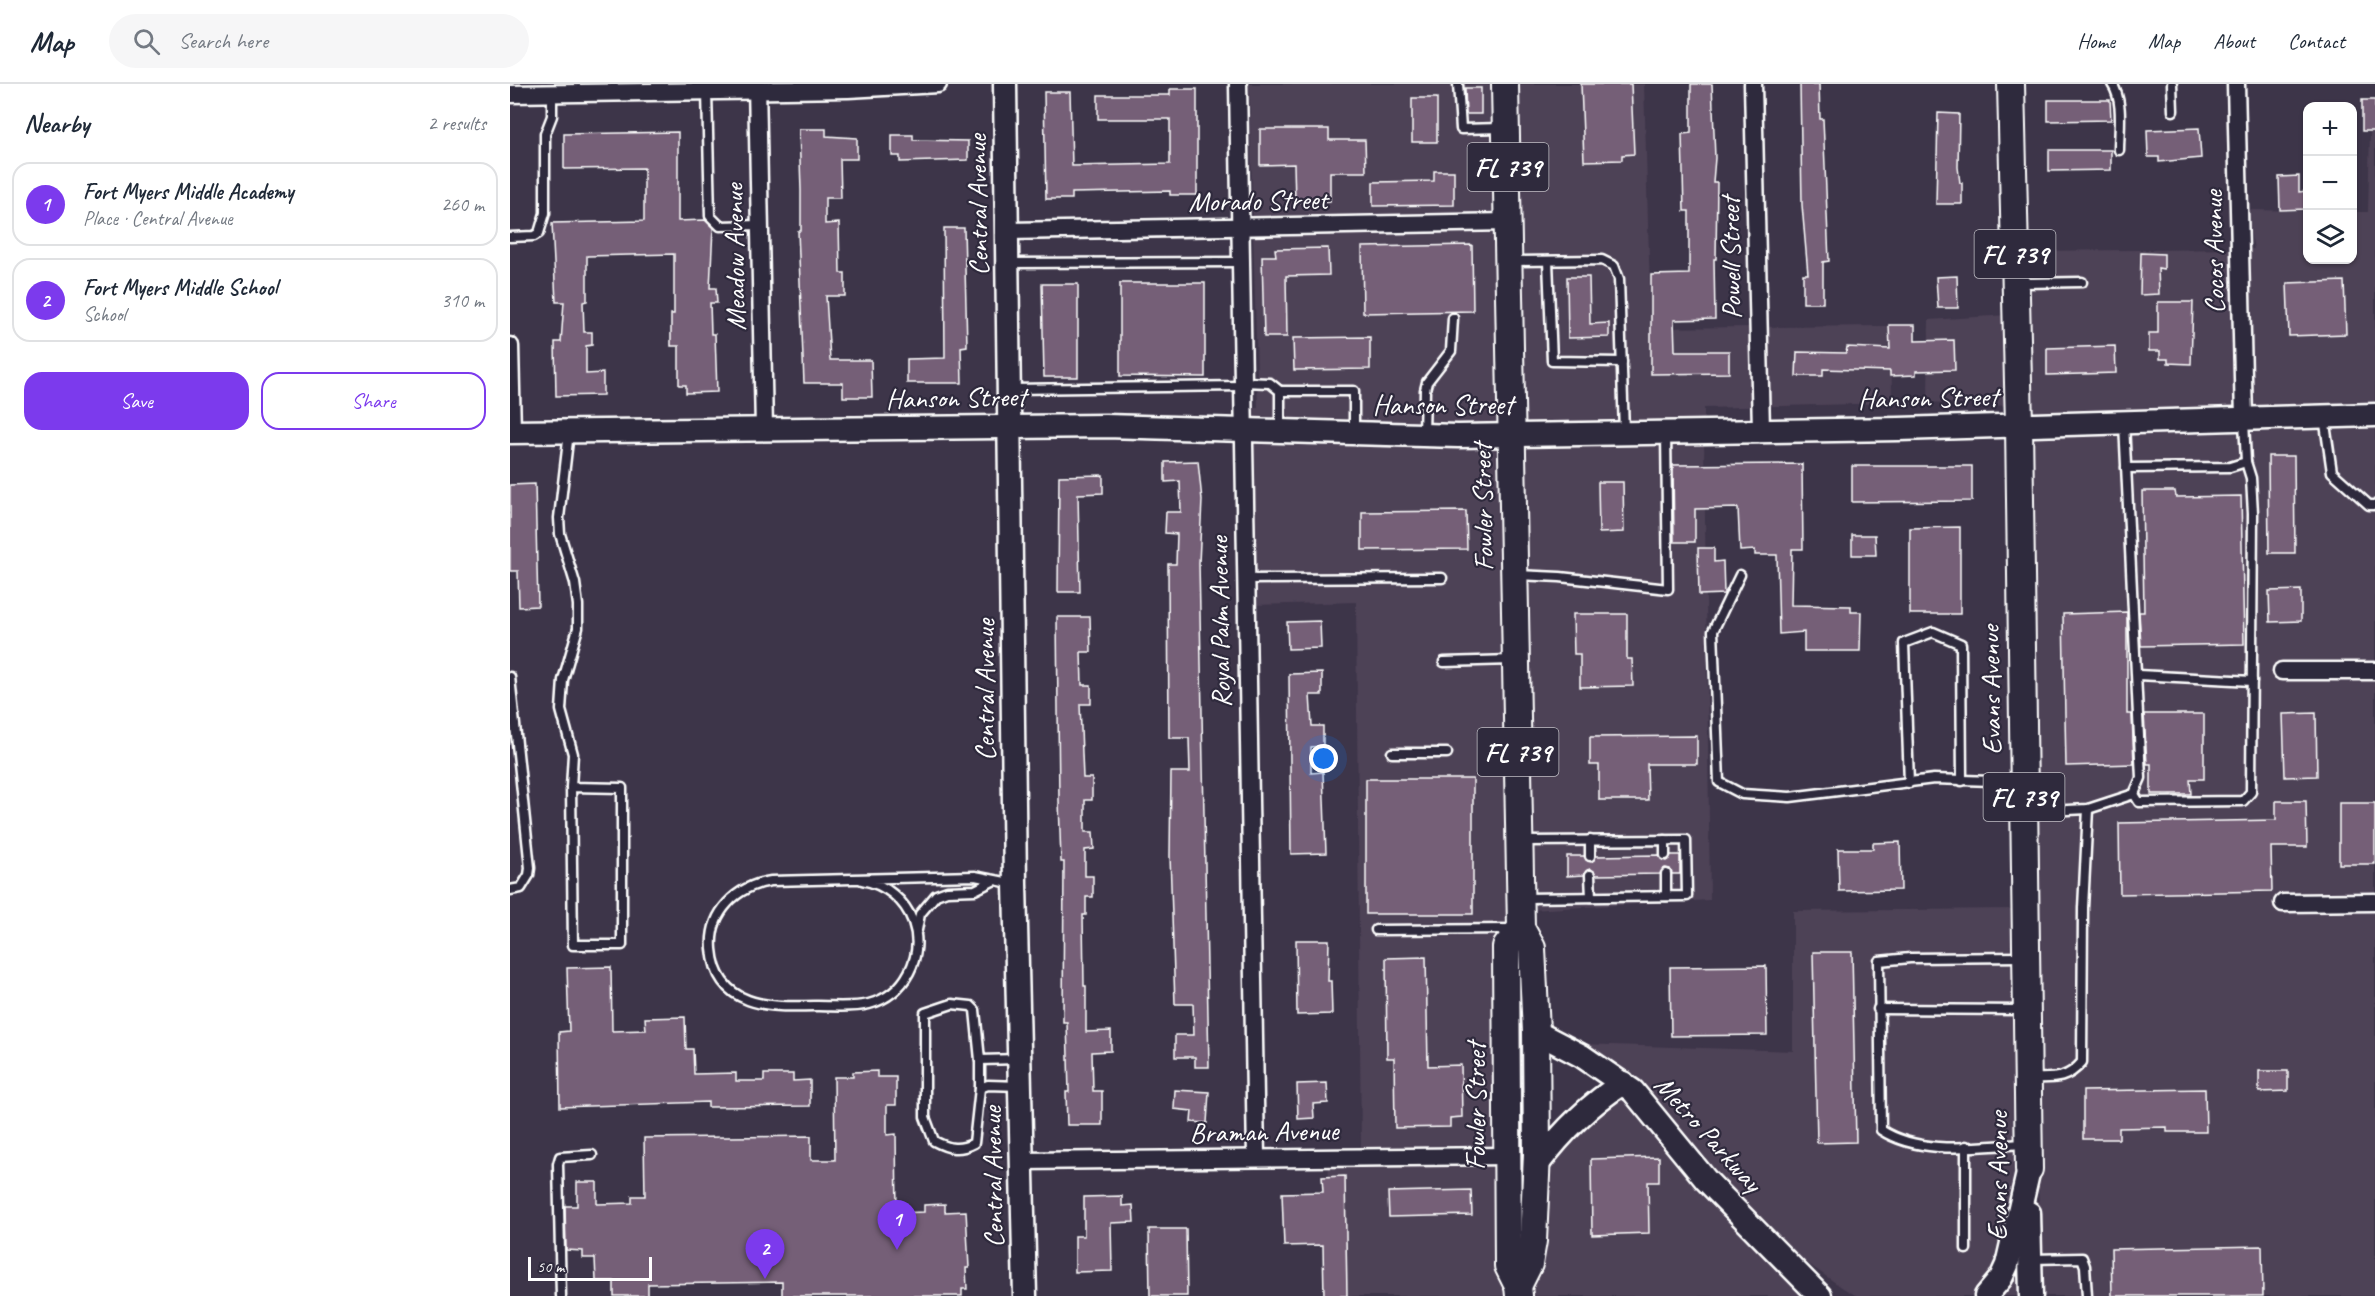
<!DOCTYPE html>
<meta charset="utf-8">
<style>
body{margin:0;font-family:Caveat,sans-serif;background:#f6f6f7;color:#1f2937}
.controls{position:absolute;right:18px;top:18px;display:grid;overflow:hidden;border-radius:12px;box-shadow:0 2px 4px #0004}
.controls button{width:54px;height:54px;display:grid;place-items:center;padding:0;border:0;border-bottom:2px solid #e0e1e3;background:#fff;color:#1f2937;font:30px sans-serif}
.scale{position:absolute;left:18px;bottom:15px;width:124px;box-sizing:border-box;padding-left:6px;border:3px solid #fff;border-top:0;font-size:16px;line-height:21px;white-space:nowrap;color:#fff;-webkit-text-stroke:4px #2f2a3d;paint-order:stroke}
.you{position:absolute;left:814px;top:675px;width:21px;height:21px;margin:-15px;border:4px solid #fff;border-radius:50%;background:#1a73e8;box-shadow:0 0 0 9px #1a73e833}
.badge{display:grid;place-items:center;width:39px;height:39px;border-radius:50%;background:#7c3aed;color:#fff;font-size:20px;font-weight:700}
.pin{position:absolute;translate:-50% -50px;filter:drop-shadow(0 2px 3px #0008)}
.pin::after{content:'';position:absolute;top:32px;width:21px;height:18px;background:inherit;clip-path:polygon(0 0,100% 0,50% 100%)}
.list{margin:0;padding:0;list-style:none}
h2{display:flex;justify-content:space-between;align-items:center;height:78px;margin:0;padding:0 24px;font-size:26px}
h2 small{font-size:20px;font-weight:400;color:#747a83}
.list li{display:grid;grid-template-columns:39px 1fr auto;gap:18px;align-items:center;box-sizing:border-box;height:84px;margin:0 12px 12px;padding:0 12px;border:2px solid #e0e1e3;border-radius:18px}
.list b{display:block;font-size:22px;white-space:nowrap}
.list p{margin:0;font-size:20px;white-space:nowrap;color:#747a83}
.list em{font-size:20px;font-style:normal;color:#747a83}
.actions{display:flex;gap:12px;padding:18px 24px}
.actions a{flex:1;padding:14px 0;border:2px solid #7c3aed;border-radius:18px;text-align:center;font-size:21px;color:#7c3aed}
.actions .main{background:#7c3aed;color:#fff}
.icon{flex:none;width:33px;height:33px;fill:none;stroke:currentColor;stroke-width:2;stroke-linecap:round;stroke-linejoin:round}
.map{position:relative;flex:none;width:1865px;height:1212px;overflow:hidden}
header{display:flex;align-items:center;gap:36px;box-sizing:border-box;height:84px;padding:0 30px;background:#fff;border-bottom:2px solid #e0e1e3}
header strong{font-size:28px}
nav{display:flex;gap:33px;margin-inline-start:auto;font-size:21px}
.search{width:420px;height:54px;background:#f6f6f7;display:flex;align-items:center;gap:15px;box-sizing:border-box;padding:0 21px;border-radius:33px;color:#747a83;font-size:22px}
main{display:flex}
aside{flex:1;background:#fff}
.map>svg:first-child{display:block}
.built{fill:#4e4257}
.building{fill:#745f77;stroke:#fff;stroke-width:1.5}
.lines{fill:none;stroke-linecap:round;stroke-linejoin:round}
.lane-casing{stroke:#fff;stroke-width:13}
.street-casing{stroke:#fff;stroke-width:21}
.secondary-casing{stroke:#fff;stroke-width:27}
.primary-casing{stroke:#fff;stroke-width:30}
.lane{stroke:#2f2a3d;stroke-width:8}
.street{stroke:#2f2a3d;stroke-width:16}
.secondary{stroke:#2f2a3d;stroke-width:22}
.primary{stroke:#2f2a3d;stroke-width:26}
.labels{text-anchor:middle;stroke-width:4.5;stroke-linejoin:round;paint-order:stroke}
.shield{fill:#2f2a3d;stroke:#c1bfc5;stroke-width:1.5}
.shield-label{font-size:27px;font-weight:bold;fill:#fff}
.street-label{font-size:28px;fill:#fff;stroke:#2f2a3d}
</style>
<header>
<strong>Map</strong>
<div class="search"><svg class="icon" aria-label="search" viewBox="0 0 24 24"><circle cx="10" cy="10" r="6"/><path d="M15 15l6 6"/></svg>Search here</div>
<nav><a>Home</a><a>Map</a><a>About</a><a>Contact</a></nav>
</header>
<main>
<aside>
<h2>Nearby<small>2 results</small></h2>
<ul class="list">
<li><span class="badge">1</span><div><b>Fort Myers Middle Academy</b><p>Place · Central Avenue</p></div><em>260 m</em></li>
<li><span class="badge">2</span><div><b>Fort Myers Middle School</b><p>School</p></div><em>310 m</em></li>
</ul>
<div class="actions"><a class="main">Save</a><a>Share</a></div>
</aside>
<div class="map">
<svg width="1865" height="1212" viewBox="0 0 1865 1212">
<rect width="100%" height="100%" fill="#3d3549"/>
<filter id="ink" filterUnits="userSpaceOnUse"><feTurbulence type="fractalNoise" baseFrequency=".0167" numOctaves="2"/><feDisplacementMap in="SourceGraphic" scale="12" xChannelSelector="R" yChannelSelector="G"/><feConvolveMatrix kernelMatrix="1 2 1 2 8 2 1 2 1" color-interpolation-filters="sRGB"/></filter>
<g filter="url(#ink)">
<g class="built">
<path d="M739,0H986L994,341L740,338V324H748Z"/>
<path d="M1004,0H1134L1141,244L1381,242L1382,319L1194,324V338L1011,341Z"/>
<path d="M1860,48H1865V321L1518,331L1514,167L1744,165L1736,126L1797,127L1798,176H1842L1843,128H1858Z"/>
<path d="M1498,231L1500,322L1418,318L1419,236Z"/>
<path d="M1865,340V1212H1530L1518,350Z"/>
<path d="M740,357L994,361L1002,839L1000,1212H822L818,1064L851,1063L846,518L741,521Z"/>
<path d="M1194,357L1200,816L1019,826L1011,360Z"/>
<path d="M1507,825L1510,1084L1489,1177L1475,1200L1463,1212H1347L1333,1204L1283,1169L1202,1089L1116,986L1113,988L1070,960L1283,967V827Z"/>
<path d="M1112,1011L1298,1212H1018L1035,1084L1075,1039Z"/>
<path d="M1510,1165L1513,1212H1488Z"/>
</g>
<g class="building">
<path d="M1071,0H1121L1124,70L1112,71V76L1074,77Z"/>
<path d="M1181,0H1202L1205,74L1203,98H1207L1206,175H1204L1205,235L1164,236L1165,267H1219V289L1141,290V191L1179,190V127H1174L1172,50L1181,49Z"/>
<path d="M1290,0H1309L1310,35H1313L1319,177L1313,178V219H1293V190H1298L1292,121Z"/>
<path d="M955,4H971V30H956Z"/>
<path d="M660,5H687V111H660V107L562,109V115H536L534,8H560L562,82L660,80V35H588V11H660Z"/>
<rect x="902" y="14" width="25" height="44"/>
<path d="M1538,16H1600L1601,36L1538,37Z"/>
<rect x="1852" y="16" width="13" height="31"/>
<path d="M1428,29L1449,30L1448,83L1450,99H1452V120H1426Z"/>
<path d="M1689,44L1691,74L1649,78V73H1638L1637,46Z"/>
<path d="M289,45H316V52L347,54V75H330L331,114H315V140L329,139L330,189H335V212H316L320,276H361L362,313H333V299H294L288,147H291V106Z"/>
<path d="M750,45H819V56H855L856,88H820V117L785,118L784,80L750,81Z"/>
<path d="M168,48V137L195,136L203,144L200,204H206L207,219H200L201,250H205L207,308L176,309V301H169V262H161V230H164V170L120,171L77,172V217L73,218L74,248H82V261L76,262V290L93,289V311L46,312L45,258H51L54,218H46L42,139L134,137V84L54,85V50Z"/>
<path d="M382,51H403V56L458,57V76L390,78V72H382Z"/>
<path d="M1539,66H1601V86L1539,87Z"/>
<path d="M924,87H944V121L863,122V98L924,97Z"/>
<path d="M1789,92V108L1797,107V125L1770,126L1769,93Z"/>
<path d="M434,144H454L457,262L451,263L452,299H397V275L435,274Z"/>
<path d="M962,161L963,227L853,229L852,163Z"/>
<path d="M818,164L819,191L776,192L777,253H754L752,172H766L765,165Z"/>
<path d="M1631,169L1654,170V185L1648,184L1649,210L1630,211Z"/>
<path d="M1447,192L1448,224H1428L1426,193Z"/>
<path d="M1057,193H1079L1080,240L1099,239V253L1058,254Z"/>
<path d="M1834,197L1836,250L1779,252L1777,199Z"/>
<path d="M610,199H695V293L610,292Z"/>
<path d="M532,200H568V293H534Z"/>
<path d="M1648,218H1683L1681,280L1658,279V275H1650V267H1639V249H1648Z"/>
<path d="M1379,241H1405V257L1444,256L1445,286L1406,287V291L1380,292V287L1313,285V292H1286L1287,268L1336,269L1337,263L1380,265Z"/>
<path d="M860,253V285L784,286L783,254Z"/>
<path d="M1605,262L1606,289L1537,291V264Z"/>
<path d="M1758,372H1784L1785,469H1759Z"/>
<path d="M688,377L692,416L689,479L699,983H685V973H665V951H684L683,920H665L660,772L661,688H680L679,654H659L658,480H666L667,450L655,449L656,428H671L670,397L655,398V378Z"/>
<path d="M1292,380L1293,465H1282L1281,521L1341,522V528H1351L1350,567H1294V548L1269,550L1267,471H1245V466L1230,467L1228,424L1185,425V458H1164L1163,381Z"/>
<path d="M1342,382H1462V417L1342,418Z"/>
<path d="M593,391V409L568,410L570,508H548L549,392Z"/>
<path d="M1088,398H1113L1114,448L1089,449Z"/>
<path d="M25,400L28,522L9,523L8,487H0V401Z"/>
<path d="M1632,407H1665L1666,413L1731,412L1734,560L1631,562L1629,528H1634Z"/>
<path d="M956,427L957,465L852,466V428Z"/>
<path d="M1450,443V530H1400V444Z"/>
<path d="M1342,451H1365L1366,471H1342Z"/>
<path d="M1188,464H1204V478L1213,477L1214,510L1189,511Z"/>
<path d="M1791,506V537L1760,538L1759,507Z"/>
<path d="M1617,528V630H1622L1624,680L1556,682L1553,530Z"/>
<path d="M1063,530H1117V575H1122L1123,602L1070,603V570H1064Z"/>
<path d="M547,533H580L581,568H571L572,601H581V620H570L573,694H582V716H575V748H583L584,765L575,766V792H583V813H576V831H573L574,902H576V948L601,947V967L582,968L583,1007H592V1041H557L556,1008H559L557,938H553L554,778H551L549,716Z"/>
<path d="M810,537L811,564L778,565L777,538Z"/>
<path d="M812,589V611H800L802,642H813V662L801,663V689L813,688L816,769L781,770L779,590Z"/>
<path d="M1806,629L1807,692L1775,693L1773,630Z"/>
<path d="M1634,630H1694V695H1680L1681,710H1641V680H1637Z"/>
<path d="M1187,652V680H1137L1138,716H1089V681H1080V653Z"/>
<rect x="856" y="695" width="107" height="135"/>
<path d="M1766,717H1796L1797,763H1761L1762,807L1610,810L1609,739L1766,736Z"/>
<rect x="1829" y="719" width="36" height="61"/>
<path d="M1390,758L1391,806L1329,807L1328,765H1363V759Z"/>
<path d="M1149,771L1156,777L1161,771H1170V790H1162L1160,785L1155,784L1150,790L1086,791L1080,785L1074,791L1057,792V772H1074L1081,778L1086,772Z"/>
<path d="M786,856H819L818,897H821L822,930L787,931Z"/>
<path d="M1303,868H1342L1346,1058L1307,1059Z"/>
<path d="M916,873L918,982L951,981L952,1033L940,1034V1043L885,1044L884,974H877L876,874Z"/>
<path d="M1256,882L1257,951L1161,952L1160,883Z"/>
<path d="M101,883L102,947L136,946L135,934L175,933L176,965H183L184,990L226,989V997H254V990H283V997L300,996V1022L198,1023V1018L50,1023L49,948L59,947L57,884Z"/>
<path d="M367,987V993H386V1021H377V1051L386,1050L387,1129L414,1128V1121L435,1120V1128L456,1127L459,1184H456L457,1205H452V1212H272V1198L138,1200V1212H104V1197H86L85,1174H73V1167L56,1166L55,1122H67V1098H87V1120L122,1119V1112H135L134,1054L301,1052V1076H325L324,993H343V988Z"/>
<path d="M1749,987H1778V1007L1749,1008Z"/>
<path d="M817,999L818,1019L803,1020L804,1034L788,1035L787,1000Z"/>
<path d="M1695,1005L1696,1048H1657V1043L1609,1044V1055H1573V1007Z"/>
<path d="M665,1006L699,1008L697,1039L681,1038L682,1027L664,1025Z"/>
<path d="M1149,1073V1098H1138L1139,1149L1082,1151L1081,1075Z"/>
<path d="M835,1092L837,1212H814L813,1161L774,1162L772,1109L813,1108L812,1093Z"/>
<path d="M961,1106L962,1131L879,1133L878,1108Z"/>
<path d="M612,1112V1122L623,1121L624,1138L601,1139L602,1187L565,1188V1152H574V1113Z"/>
<path d="M639,1145H676L677,1212H640Z"/>
<path d="M1752,1162L1753,1212H1602L1601,1165Z"/>
</g>
<g class="lines">
<g class="lane-casing">
<g id="lane">
<path d="M948,0L951,45L992,44"/>
<path d="M1602,0C1614,17 1609,46 1609,66"/>
<path d="M1662,0L1663,27"/>
<path d="M197,7L200,132L210,142L250,141"/>
<path d="M0,153L24,152L29,149L35,129V50L42,32V10"/>
<path d="M1001,177L1092,176L1104,182L1109,195L1114,348"/>
<path d="M1038,177L1042,277L1112,278"/>
<path d="M499,179L731,178"/>
<path d="M1509,199L1572,198"/>
<path d="M733,298L760,299L770,307"/>
<path d="M501,305L733,302"/>
<path d="M1814,333L1822,388L1859,421H1865"/>
<path d="M770,345V307H844V347"/>
<path d="M59,348L49,434L50,450L65,499L68,521V544L53,596L51,626L63,670L61,703L63,861H112V704L61,703"/>
<path d="M914,351L915,306L917,298L941,267L943,234"/>
<path d="M1616,384L1720,383L1736,378L1734,337"/>
<path d="M1007,491L1050,493L1158,505L1156,348"/>
<path d="M1230,491L1203,547L1209,698L1232,710L1280,713L1424,695L1510,698"/>
<path d="M736,495L932,494"/>
<path d="M934,578L1002,576"/>
<path d="M1628,591L1742,597"/>
<path d="M0,593L20,784L19,791L11,804L0,806"/>
<path d="M882,669H937"/>
<path d="M1399,699L1394,559L1423,548L1451,560L1452,697"/>
<path d="M1624,710L1629,718L1733,717L1741,708L1743,429L1741,394L1736,378"/>
<path d="M1517,728L1578,725L1624,710L1631,694L1614,339"/>
<path d="M1080,756V772"/>
<path d="M1155,756V771"/>
<path d="M1014,757L1176,756L1177,812L1014,814"/>
<path d="M1156,790V812"/>
<path d="M1080,791L1081,813"/>
<path d="M352,796C375,800 395,816 403,838C415,872 395,911 359,920C343,924 324,922 308,922C263,923 207,926 202,865C199,828 227,802 261,797L465,792L505,800"/>
<path d="M407,846L410,830L426,811L437,807L465,806L483,797"/>
<path d="M866,846L1005,845"/>
<path d="M1513,873L1400,874L1369,877L1371,1046C1411,1072 1469,1062 1515,1060"/>
<path d="M1368,925L1514,926"/>
<path d="M509,975L470,976L465,926L461,922L442,920L415,929V1033L424,1057C439,1065 449,1067 464,1059L470,1004L478,1001L510,1002"/>
<path d="M1519,994C1543,994 1556,997 1572,978L1573,824L1578,725"/>
<path d="M470,1004V976"/>
<path d="M1456,1062V1165"/>
<path d="M1521,1175L1572,1174L1575,1182L1577,1212"/>
<path d="M51,1212L48,1080L50,1073L82,1071"/>
</g>
</g>
<g class="street-casing">
<g id="street">
<path d="M247,0L254,345"/>
<path d="M728,0L746,1074"/>
<path d="M1243,0L1251,346"/>
<path d="M1726,0L1734,335"/>
<path d="M0,10L338,5L428,0"/>
<path d="M497,147L999,138"/>
<path d="M0,262L2,348"/>
<path d="M1772,587H1865"/>
<path d="M1773,819L1865,818"/>
<path d="M512,1077L996,1072"/>
</g>
</g>
<g class="secondary-casing">
<g id="secondary">
<path d="M495,0L505,800L515,1212"/>
<path d="M0,348L596,342L948,352L1389,345L1865,331"/>
<path d="M1026,948L1072,972L1123,1007L1196,1096L1310,1212"/>
<path d="M1027,1081C1052,1048 1078,1021 1113,999"/>
<path d="M1519,1129L1521,1212"/>
<path d="M1476,1212L1491,1194L1497,1181L1519,1085"/>
</g>
</g>
<g class="primary-casing">
<g id="primary">
<path d="M995,0L1011,844L1022,864L1026,948L1027,1070L1023,1157L1019,1180L1008,1202"/>
<path d="M1501,0L1509,341L1519,1085"/>
<path d="M1009,1212L1008,1202L998,1182L996,863L1011,844"/>
</g>
</g>
<use href="#lane" class="lane"/>
<use href="#street" class="street"/>
<use href="#secondary" class="secondary"/>
<use href="#primary" class="primary"/>
</g>
</g>
<g class="labels">
<g class="shield">
<rect x="957.5" y="59" width="81" height="48" rx="4.5"/>
<rect x="1464.5" y="146" width="81" height="48" rx="4.5"/>
<rect x="967.5" y="644" width="81" height="48" rx="4.5"/>
<rect x="1473.5" y="689" width="81" height="48" rx="4.5"/>
</g>
<g class="shield-label">
<text x="998" y="92">FL 739</text>
<text x="1505" y="179">FL 739</text>
<text x="1008" y="677">FL 739</text>
<text x="1514" y="722">FL 739</text>
</g>
<g class="street-label">
<text transform="translate(748 116) rotate(-1)" y="10">Morado Street</text>
<text transform="translate(467 121) rotate(-91)" y="10">Central Avenue</text>
<text transform="translate(1703 168) rotate(-91)" y="10">Cocos Avenue</text>
<text transform="translate(224 173) rotate(-91)" y="10">Meadow Avenue</text>
<text transform="translate(1220 174) rotate(-91)" y="10">Powell Street</text>
<text transform="translate(446 313) rotate(-1)" y="10">Hanson Street</text>
<text transform="translate(1418 313) rotate(-1)" y="10">Hanson Street</text>
<text x="933" y="330">Hanson Street</text>
<text transform="translate(972 423) rotate(-91)" y="10">Fowler Street</text>
<text transform="translate(709 538) rotate(-91)" y="10">Royal Palm Avenue</text>
<text transform="translate(474 606) rotate(-90)" y="10">Central Avenue</text>
<text transform="translate(1480 606) rotate(-91)" y="10">Evans Avenue</text>
<text transform="translate(965 1022) rotate(-90)" y="10">Fowler Street</text>
<text transform="translate(754 1047) rotate(-1)" y="10">Braman Avenue</text>
<text transform="translate(1199 1049) rotate(48)" y="10">Metro Parkway</text>
<text transform="translate(1487 1092) rotate(-90)" y="10">Evans Avenue</text>
<text transform="translate(482 1093) rotate(-91)" y="10">Central Avenue</text>
</g>
</g>
</svg>
<div class="controls">
<button>+</button>
<button>−</button>
<button><svg class="icon" aria-label="layers" viewBox="0 0 24 24"><path d="M12 4l9 5-9 5-9-5zM3 14l9 5 9-5"/></svg></button>
</div>
<div class="scale">50 m</div>
<div class="you"></div>
<div class="pin badge" style="left:387px;top:1166px">1</div>
<div class="pin badge" style="left:255px;top:1195px">2</div>
</div>
</main>
